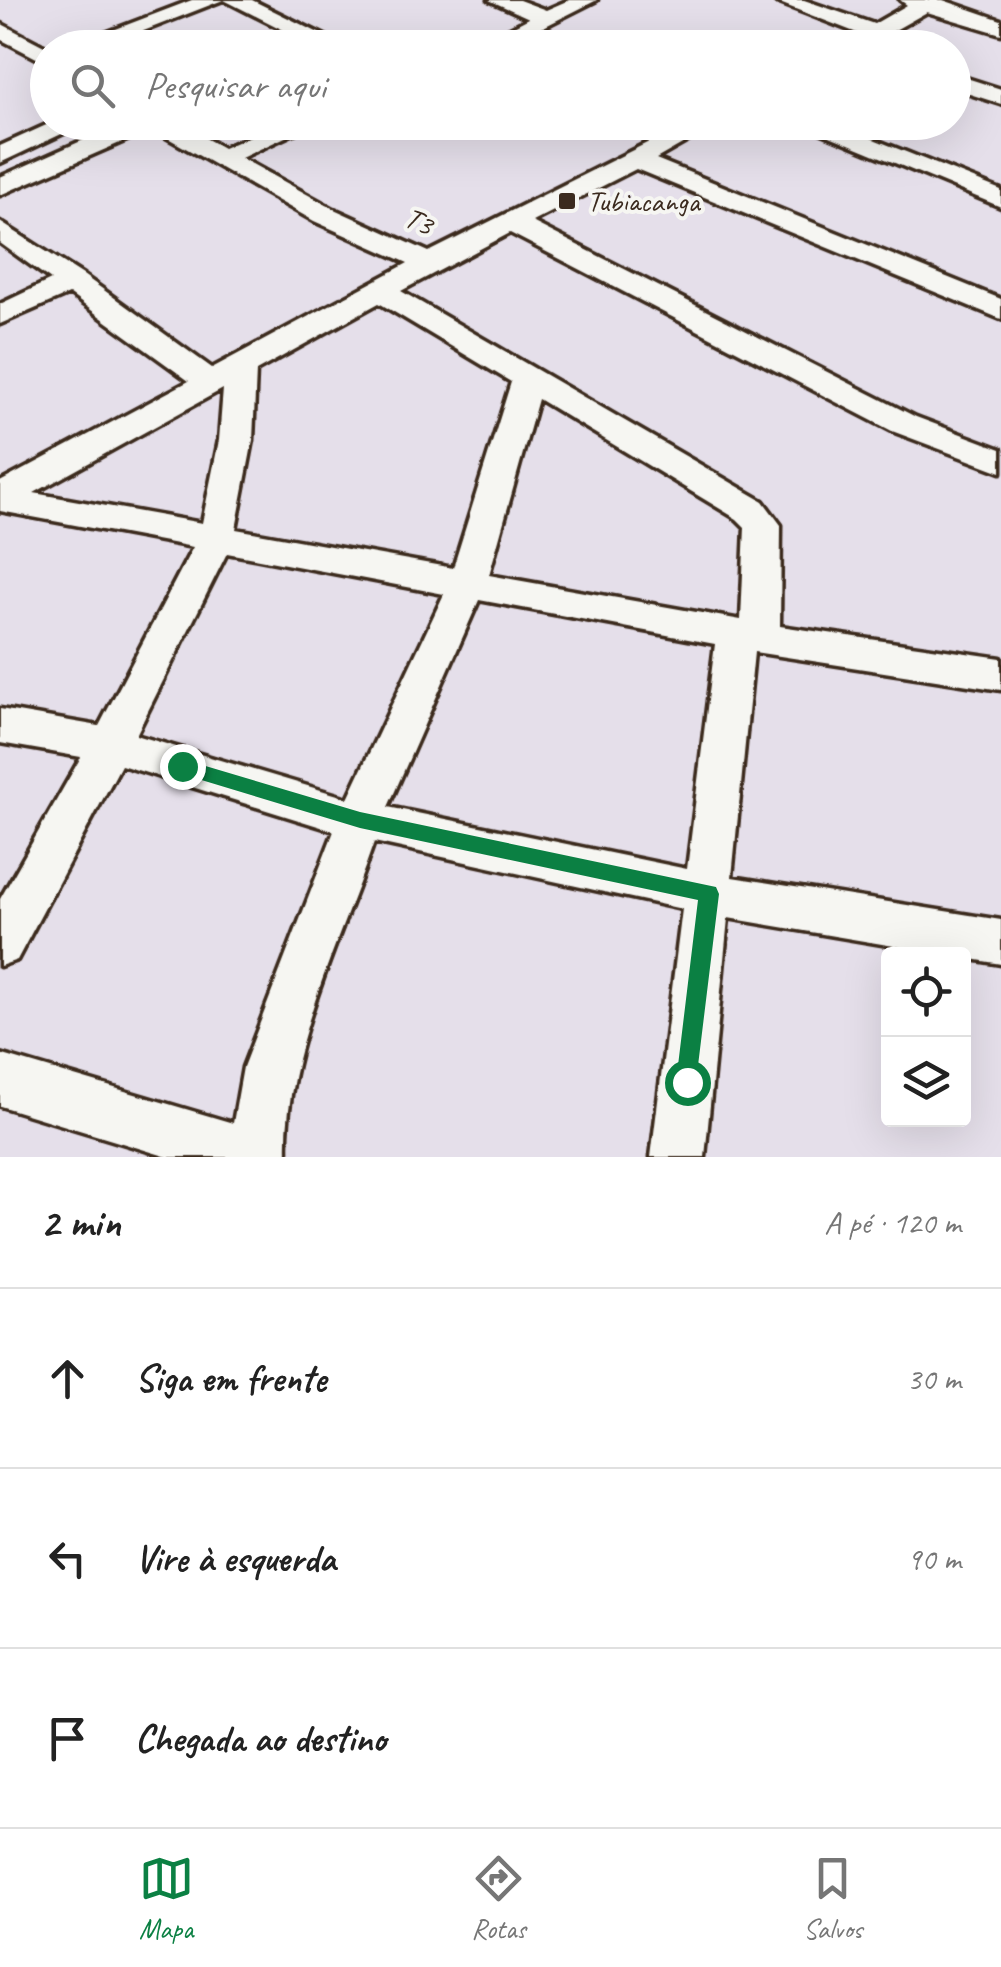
<!DOCTYPE html>
<html lang="pt">
<meta charset="utf-8">
<style>
body{margin:0;font-family:Caveat,sans-serif;background:#f6f6f6;color:#222}
.controls{position:absolute;right:30px;bottom:30px;display:grid;overflow:hidden;border-radius:10px;box-shadow:0 10px 40px #0002}
.controls button{width:90px;height:90px;display:grid;place-items:center;padding:0;border:0;border-bottom:2px solid #e0e0e0;background:#fff;color:#222;font:50px sans-serif}
.stop{position:absolute;width:30px;height:30px;margin:-22px;border:8px solid #0b8043;border-radius:50%;background:#fff}
.stop.end{background:#0b8043;border-color:#fff;box-shadow:0 2px 10px #0008}
.list{margin:0;padding:0;list-style:none}
h2{display:flex;justify-content:space-between;align-items:center;height:130px;margin:0;padding:0 40px;font-size:42px}
h2 small{font-size:32px;font-weight:400;color:#767676}
.list li{display:grid;grid-template-columns:65px 1fr auto;gap:30px;align-items:center;box-sizing:border-box;height:180px;padding:0 40px;border-top:2px solid #e0e0e0}
.list b{display:block;font-size:38px;white-space:nowrap}
.list em{font-size:32px;font-style:normal;color:#767676}
.icon{flex:none;width:55px;height:55px;fill:none;stroke:currentColor;stroke-width:2;stroke-linecap:round;stroke-linejoin:round}
.map{position:relative;flex:none;width:1001px;height:1157px;overflow:hidden}
.search{position:absolute;background:#fff;box-shadow:0 10px 40px #0002;left:30px;right:30px;top:30px;height:110px;display:flex;align-items:center;gap:25px;box-sizing:border-box;padding:0 35px;border-radius:55px;color:#767676;font-size:38px}
.sheet{height:670px;background:#fff}
nav{display:flex;justify-content:space-around;align-items:center;box-sizing:border-box;height:140px;border-top:2px solid #e0e0e0;background:#fff;font-size:28px;color:#767676}
nav a{display:grid;justify-items:center;gap:5px}
nav .on{color:#0b8043}
.map>svg:first-child{display:block}
.lines{fill:none;stroke-linecap:round;stroke-linejoin:round}
.minor-casing{stroke:#3b2a1e;stroke-width:7}
.minor{fill:#f6f6f2;fill-rule:evenodd}
.route{fill:#0b8043}
.poi-dot{fill:#3b2a1e;stroke:#f6f6f2;stroke-width:4}
.labels{text-anchor:middle;stroke-width:8;stroke-linejoin:round;paint-order:stroke}
.far-poi-label{font-size:30px;fill:#3b2a1e;stroke:#f6f6f2;text-anchor:start}
.far-street-label{font-size:30px;fill:#3b2a1e;stroke:#f6f6f2}
</style>
<div class="map">
<svg width="1001" height="1157" viewBox="0 0 1001 1157">
<rect width="100%" height="100%" fill="#e5dfea"/>
<filter id="ink" filterUnits="userSpaceOnUse"><feTurbulence type="fractalNoise" baseFrequency=".01" numOctaves="2"/><feDisplacementMap in="SourceGraphic" scale="20" xChannelSelector="R" yChannelSelector="G"/><feConvolveMatrix kernelMatrix="1 2 1 2 8 2 1 2 1" color-interpolation-filters="sRGB"/></filter>
<g filter="url(#ink)">
<g class="lines">
<g class="minor-casing">
<g id="minor">
<path d="M192,0H223L100,48H66Z"/>
<path d="M224,0H252L349,48H319Z"/>
<path d="M489,0H519L546,10L569,0H597L502,48H472L529,18Z"/>
<path d="M772,0H804L874,24L907,5L900,0H943L1001,20V34L927,12L863,48H835L857,33Z"/>
<path d="M0,23L48,48V64L0,39Z"/>
<path d="M954,74L1001,89V104L954,89Z"/>
<path d="M53,122H87L0,163V146Z"/>
<path d="M124,122H177L223,148L283,122H317L241,158L334,209L429,252L689,122H721L656,159L1001,299V319L636,169L532,222L916,417L1001,449V472L892,431L510,233L401,291L763,501L781,525L780,626L1001,658V690L754,652L732,877L1001,920V964L728,918L705,1157H651L682,909L374,842C340,941 283,1052 287,1157H168L0,1106V1054L233,1123L243,1067L334,831L121,765L17,960L0,966V899L81,757L0,743V709L99,726L193,547L0,511V482L189,381L69,294L0,324V304L51,280L0,243V222L83,275L212,368L408,263L314,221L152,129L0,195V177ZM379,303L511,382L453,568L236,529L253,440L256,371ZM223,389L219,440L202,523L34,493ZM538,399L737,519L745,527L741,620L489,575ZM227,553L444,594L348,798L136,735ZM479,600L715,644L687,869L388,807Z"/>
<path d="M796,122H831L1001,190V207Z"/>
</g>
</g>
<use href="#minor" class="minor"/>
</g>
</g>
<path class="route" d="M182,759L360,812L716,887L719,894L695,1090L687,1093L676,1082L698,900L360,828L175,772V761Z"/>
<rect class="poi-dot" x="557" y="191" width="20" height="20" rx="5"/>
<g class="labels">
<g class="far-poi-label">
<text x="587" y="211">Tubiacanga</text>
</g>
<g class="far-street-label">
<text transform="translate(419 221) rotate(24)" y="10">T3</text>
</g>
</g>
</svg>
<div class="controls">
<button><svg class="icon" aria-label="locate" viewBox="0 0 24 24"><circle cx="12" cy="12" r="6"/><path d="M12 2v4M12 18v4M2 12h4M18 12h4"/></svg></button>
<button><svg class="icon" aria-label="layers" viewBox="0 0 24 24"><path d="M12 4l9 5-9 5-9-5zM3 14l9 5 9-5"/></svg></button>
</div>
<div class="stop" style="left:687px;top:1082px"></div>
<div class="stop end" style="left:182px;top:766px"></div>
<div class="search"><svg class="icon" aria-label="search" viewBox="0 0 24 24"><circle cx="10" cy="10" r="6"/><path d="M15 15l6 6"/></svg>Pesquisar aqui</div>
</div>
<section class="sheet">
<h2>2 min<small>A pé · 120 m</small></h2>
<ul class="list">
<li><svg class="icon" aria-label="ahead" viewBox="0 0 24 24"><path d="M12 20V5M6 11l6-6 6 6"/></svg><div><b>Siga em frente</b></div><em>30 m</em></li>
<li><svg class="icon" aria-label="left" viewBox="0 0 24 24"><path d="M17 20v-9H6M10 6l-5 5 5 5"/></svg><div><b>Vire à esquerda</b></div><em>90 m</em></li>
<li><svg class="icon" aria-label="arrive" viewBox="0 0 24 24"><path d="M6 21V4h12l-3 4 3 4H6"/></svg><div><b>Chegada ao destino</b></div></li>
</ul>
</section>
<nav>
<a class="on"><svg class="icon" aria-label="map" viewBox="0 0 24 24"><path d="M3 6l6-2 6 2 6-2v14l-6 2-6-2-6 2zM9 4v14M15 6v14"/></svg>Mapa</a>
<a><svg class="icon" aria-label="directions" viewBox="0 0 24 24"><path d="M12 3l9 9-9 9-9-9zM9 14v-3h6M13 9l2 2-2 2"/></svg>Rotas</a>
<a><svg class="icon" aria-label="saved" viewBox="0 0 24 24"><path d="M7 4h10v16l-5-4-5 4z"/></svg>Salvos</a>
</nav>
